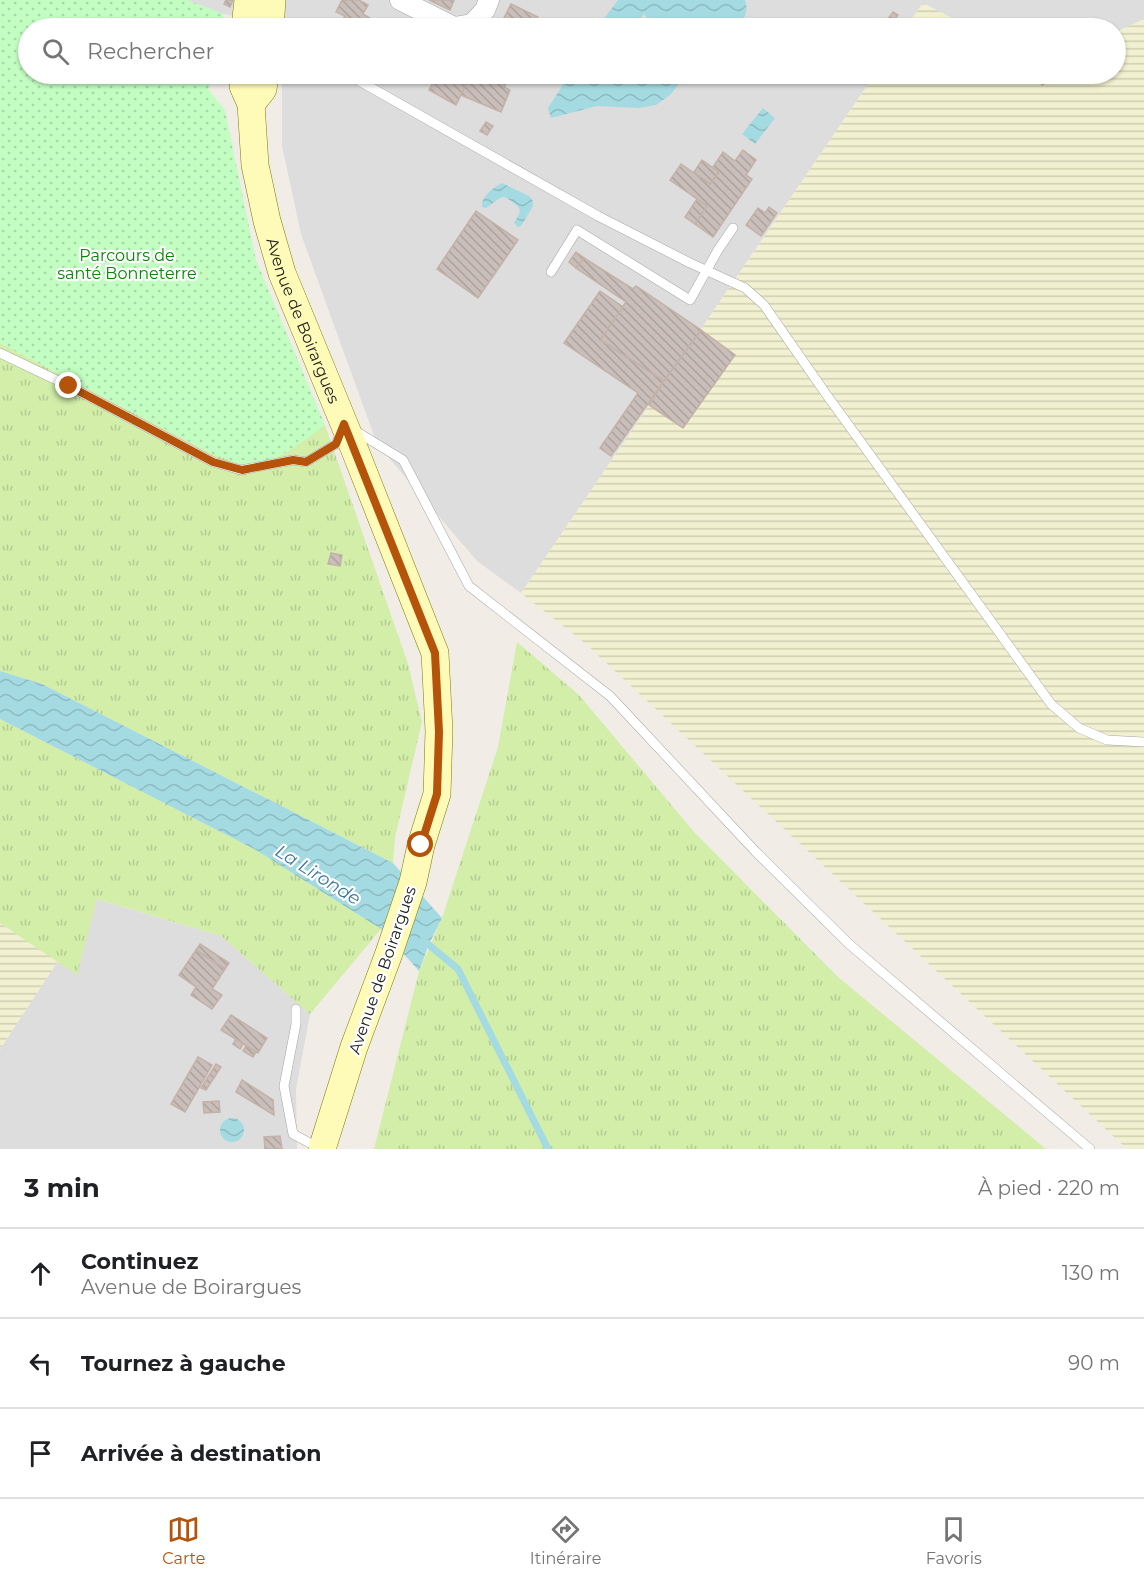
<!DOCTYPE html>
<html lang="fr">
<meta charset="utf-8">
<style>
body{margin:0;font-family:Montserrat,sans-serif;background:#f6f6f6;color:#202124}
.stop{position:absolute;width:18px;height:18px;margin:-14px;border:4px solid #b45309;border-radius:50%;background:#fff}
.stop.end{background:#b45309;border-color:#fff;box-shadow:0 2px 6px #0008}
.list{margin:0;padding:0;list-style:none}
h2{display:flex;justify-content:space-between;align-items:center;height:78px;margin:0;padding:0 24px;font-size:26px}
h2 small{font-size:20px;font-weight:400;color:#757577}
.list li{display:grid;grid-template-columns:39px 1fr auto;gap:18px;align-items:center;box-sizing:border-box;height:90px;padding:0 24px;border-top:2px solid #e0e0e0}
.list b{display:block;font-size:22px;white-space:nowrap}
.list p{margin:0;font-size:20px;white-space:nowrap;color:#757577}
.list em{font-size:20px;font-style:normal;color:#757577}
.icon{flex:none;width:33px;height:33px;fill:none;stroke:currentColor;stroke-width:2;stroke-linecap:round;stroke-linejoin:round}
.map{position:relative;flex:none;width:1144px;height:1149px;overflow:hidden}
.search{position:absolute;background:#fff;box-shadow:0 2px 4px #0004;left:18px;right:18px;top:18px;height:66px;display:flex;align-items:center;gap:15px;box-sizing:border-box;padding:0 21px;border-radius:33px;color:#757577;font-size:22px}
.sheet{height:348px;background:#fff}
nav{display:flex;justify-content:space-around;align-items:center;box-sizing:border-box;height:84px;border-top:2px solid #e0e0e0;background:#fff;font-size:16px;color:#757577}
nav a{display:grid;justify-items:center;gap:3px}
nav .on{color:#b45309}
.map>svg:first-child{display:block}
.residential{fill:#dedddd}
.farmland{fill:url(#farmland-rules)}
.grass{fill:url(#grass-tufts)}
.park{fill:url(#park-dots)}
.water{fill:url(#water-waves)}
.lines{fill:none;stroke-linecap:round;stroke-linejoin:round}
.stream{stroke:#a4dae1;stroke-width:7}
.building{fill:url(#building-back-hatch);stroke:#c4b1a7;stroke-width:1.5}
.lane-casing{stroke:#a7a7a7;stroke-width:10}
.street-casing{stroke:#a7a7a7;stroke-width:21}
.secondary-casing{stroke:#7d7e00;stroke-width:28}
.lane{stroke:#fff;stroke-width:9}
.street{stroke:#fff;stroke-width:20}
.secondary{stroke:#fefab7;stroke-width:27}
.route{stroke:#b45309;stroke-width:8}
.labels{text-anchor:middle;stroke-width:4.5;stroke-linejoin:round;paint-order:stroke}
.park-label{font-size:16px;fill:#068804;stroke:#fff}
.street-label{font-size:16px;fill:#202020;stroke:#fff}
.water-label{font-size:18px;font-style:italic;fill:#3d779e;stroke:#fff}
</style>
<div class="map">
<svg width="1144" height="1149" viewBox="0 0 1144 1149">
<defs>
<pattern id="farmland-rules" width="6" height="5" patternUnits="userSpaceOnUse" patternTransform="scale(1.5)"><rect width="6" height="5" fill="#f1f0d0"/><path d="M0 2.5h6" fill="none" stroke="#ceceb2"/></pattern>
<pattern id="grass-tufts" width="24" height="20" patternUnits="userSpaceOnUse" patternTransform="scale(1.5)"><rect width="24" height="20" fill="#d2eea9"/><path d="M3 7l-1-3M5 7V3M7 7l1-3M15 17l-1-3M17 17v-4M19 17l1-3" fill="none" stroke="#b4cc91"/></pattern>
<pattern id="park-dots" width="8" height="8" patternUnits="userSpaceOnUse" patternTransform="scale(1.5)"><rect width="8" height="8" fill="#c2fdc1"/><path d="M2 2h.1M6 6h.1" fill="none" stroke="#a6d9a6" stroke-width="1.8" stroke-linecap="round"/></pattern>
<pattern id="water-waves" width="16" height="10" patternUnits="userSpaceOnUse" patternTransform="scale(1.5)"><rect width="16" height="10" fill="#a4dae1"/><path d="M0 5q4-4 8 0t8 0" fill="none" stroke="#8dbbc1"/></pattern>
<pattern id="building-back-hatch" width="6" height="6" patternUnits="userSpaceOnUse" patternTransform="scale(1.5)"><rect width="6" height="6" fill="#c9beb9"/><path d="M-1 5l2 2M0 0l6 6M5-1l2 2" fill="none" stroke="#aca39f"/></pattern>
</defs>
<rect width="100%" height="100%" fill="#f1ece6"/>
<g class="residential">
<path d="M187,0H1144V19L1116,32V28H971L923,3L905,28H282V24L223,14Z"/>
<path d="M282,74H875L521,593L477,561L377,444L301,234L282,146Z"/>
<path d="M96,899L221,936L310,1014L296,1089L297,1149H0V1049L58,961L77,974Z"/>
</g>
<g class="farmland">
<path d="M923,3L971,28H905Z"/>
<path d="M1144,19V1149H1127L586,644L521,593L875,74H1116V32Z"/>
<path d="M0,923L58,961L0,1049Z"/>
</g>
<g class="grass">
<path d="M0,343L215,455L268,461L287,452L325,425L408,664L422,722L395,837L393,863L42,684L0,671Z"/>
<path d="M517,642L579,695L694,832L838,977L1046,1149H374L419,971L442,918L498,747Z"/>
<path d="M0,719L256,850L381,929L310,1014L221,936L97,899L77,975L0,923Z"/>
</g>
<path class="park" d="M0,0H187L223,14L225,28H28V74H217L208,89L225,110L256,260L325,425C301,442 277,464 246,464C237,465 224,458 215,455L0,343Z"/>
<g class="water">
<path d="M618,0H745C749,12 744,19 737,28H649L650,22L644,14L632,28H597Z"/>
<path d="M570,74H687L670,95L656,105L639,108L597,106L551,118L548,108Z"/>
<path d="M763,108L775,118L755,144L742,134Z"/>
<path d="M502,183L529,196L533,201V206L521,226L518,227L514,223C520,213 524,209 512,202C509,200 507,197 503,197C498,198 490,206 486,208L482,207C481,196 493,188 502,183Z"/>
<path d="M0,671L42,684L393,863L442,918L429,944L419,971L381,929L256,850L0,719Z"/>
<circle cx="232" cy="1130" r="12"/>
</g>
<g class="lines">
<path class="stream" d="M423,940L458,969L548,1149"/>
</g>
<g class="building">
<path d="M226,0H233L230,7L224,4Z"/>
<path d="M342,0H359L368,5L363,14L378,23L375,28H338L345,16L336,12Z"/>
<path d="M429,0H454L450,10Z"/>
<path d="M511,4L538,17L533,28H499Z"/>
<path d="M893,12L898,15L893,22L888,19Z"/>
<path d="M378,23L389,28H375Z"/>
<path d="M438,74H471L456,105L429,90Z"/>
<path d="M471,74L485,80L489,74H511L504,87L510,90L501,112L461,95Z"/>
<path d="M1035,74H1053L1046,77L1049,81L1042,85Z"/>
<path d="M486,122L493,126L487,135L480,131Z"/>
<path d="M743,150L756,160L746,175L752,179L713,237L695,224L707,206L670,180L681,164L710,184L719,172L713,167L723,152L735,161Z"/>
<path d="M702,160L719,172L710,184L694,172Z"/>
<path d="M697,199L707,206L695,224L685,217Z"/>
<path d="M769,207L777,213L761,236L746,225L758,208L765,213Z"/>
<path d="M476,211L518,240L478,298L437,269Z"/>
<path d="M576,252L584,258L576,268L569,262Z"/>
<path d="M584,258L633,289L636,286L701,330L664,381L600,340L626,302L576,268Z"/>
<path d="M600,291L623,307L600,340L664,381L611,456L600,448L638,393L564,343Z"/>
<path d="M701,330L735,355L683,428L649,405L664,381Z"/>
<path d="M331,553L342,555L340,566L328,564Z"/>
<path d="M200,944L229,963L225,969L196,950Z"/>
<path d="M196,950L225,969L212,989L222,995L212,1009L191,995L196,987L179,975Z"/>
<path d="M231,1015L267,1038L258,1053L221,1030Z"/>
<path d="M236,1039L243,1044L240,1049L233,1044Z"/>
<path d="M246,1046L256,1052L253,1057L243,1051Z"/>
<path d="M198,1057L212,1065L185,1112L171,1104Z"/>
<path d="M216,1064L221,1067L206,1090L201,1088Z"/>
<path d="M242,1080L273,1100L274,1115L236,1092Z"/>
<path d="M219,1101L220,1112L204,1113L203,1102Z"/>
<path d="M280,1136L282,1149H265L264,1137Z"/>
</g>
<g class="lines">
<g class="lane-casing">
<g id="lane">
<path d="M347,74L598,216L690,263L745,288L764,305L826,394L1051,704L1079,728L1107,740L1144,742"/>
<path d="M551,272L577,230L690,300L718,250L733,228"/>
<path d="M0,353L69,386L213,462L241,470L293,460L306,462L336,444L341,433"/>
<path d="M354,430L403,460L469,586L610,696L756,852L849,944L1090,1149"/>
<path d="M296,1009V1024L284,1086L293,1134L319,1148"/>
</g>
</g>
<g class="street-casing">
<path id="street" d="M400,0L454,27L472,24L485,10L489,0"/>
</g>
<g class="secondary-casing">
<g id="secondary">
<path d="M245,28L248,0"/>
<path d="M270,28L272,0"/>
<path id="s1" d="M243,74V86L251,104L255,165L267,221L282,273L354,448L435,653L439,731L437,794L421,845L413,882L388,956L354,1047L322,1149"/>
<path d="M251,104L263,89L265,74"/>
</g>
</g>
<use href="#lane" class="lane"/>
<use href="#street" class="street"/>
<use href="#secondary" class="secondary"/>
</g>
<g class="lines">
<path class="route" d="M69,386L213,462L242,470L293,460L306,462L336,444L344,424L435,653L439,732L437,794L421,845"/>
</g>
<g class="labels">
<g class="park-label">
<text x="127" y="261">Parcours de<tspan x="127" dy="18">santé Bonneterre</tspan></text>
</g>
<g class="street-label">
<text dy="6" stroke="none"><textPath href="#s1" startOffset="256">Avenue de Boirargues</textPath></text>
<text transform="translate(382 970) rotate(-71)" y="6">Avenue de Boirargues</text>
</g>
<g class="water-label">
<text transform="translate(318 875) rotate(32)" y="6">La Lironde</text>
</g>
</g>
</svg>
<div class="stop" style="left:421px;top:845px"></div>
<div class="stop end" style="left:69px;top:386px"></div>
<div class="search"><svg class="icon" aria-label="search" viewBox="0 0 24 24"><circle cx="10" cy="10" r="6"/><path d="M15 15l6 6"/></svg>Rechercher</div>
</div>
<section class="sheet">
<h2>3 min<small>À pied · 220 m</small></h2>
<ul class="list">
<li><svg class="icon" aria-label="ahead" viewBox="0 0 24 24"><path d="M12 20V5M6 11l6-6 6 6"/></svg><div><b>Continuez</b><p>Avenue de Boirargues</p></div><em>130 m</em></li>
<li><svg class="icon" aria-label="left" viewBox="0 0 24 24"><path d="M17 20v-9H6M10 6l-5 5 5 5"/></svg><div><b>Tournez à gauche</b></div><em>90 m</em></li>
<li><svg class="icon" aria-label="arrive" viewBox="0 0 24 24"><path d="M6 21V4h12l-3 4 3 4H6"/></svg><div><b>Arrivée à destination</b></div></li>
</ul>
</section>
<nav>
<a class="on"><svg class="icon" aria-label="map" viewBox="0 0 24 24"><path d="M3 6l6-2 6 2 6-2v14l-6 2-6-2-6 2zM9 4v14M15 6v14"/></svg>Carte</a>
<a><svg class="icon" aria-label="directions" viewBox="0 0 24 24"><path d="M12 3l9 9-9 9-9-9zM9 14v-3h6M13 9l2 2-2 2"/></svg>Itinéraire</a>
<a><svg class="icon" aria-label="saved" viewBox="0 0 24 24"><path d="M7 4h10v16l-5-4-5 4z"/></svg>Favoris</a>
</nav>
